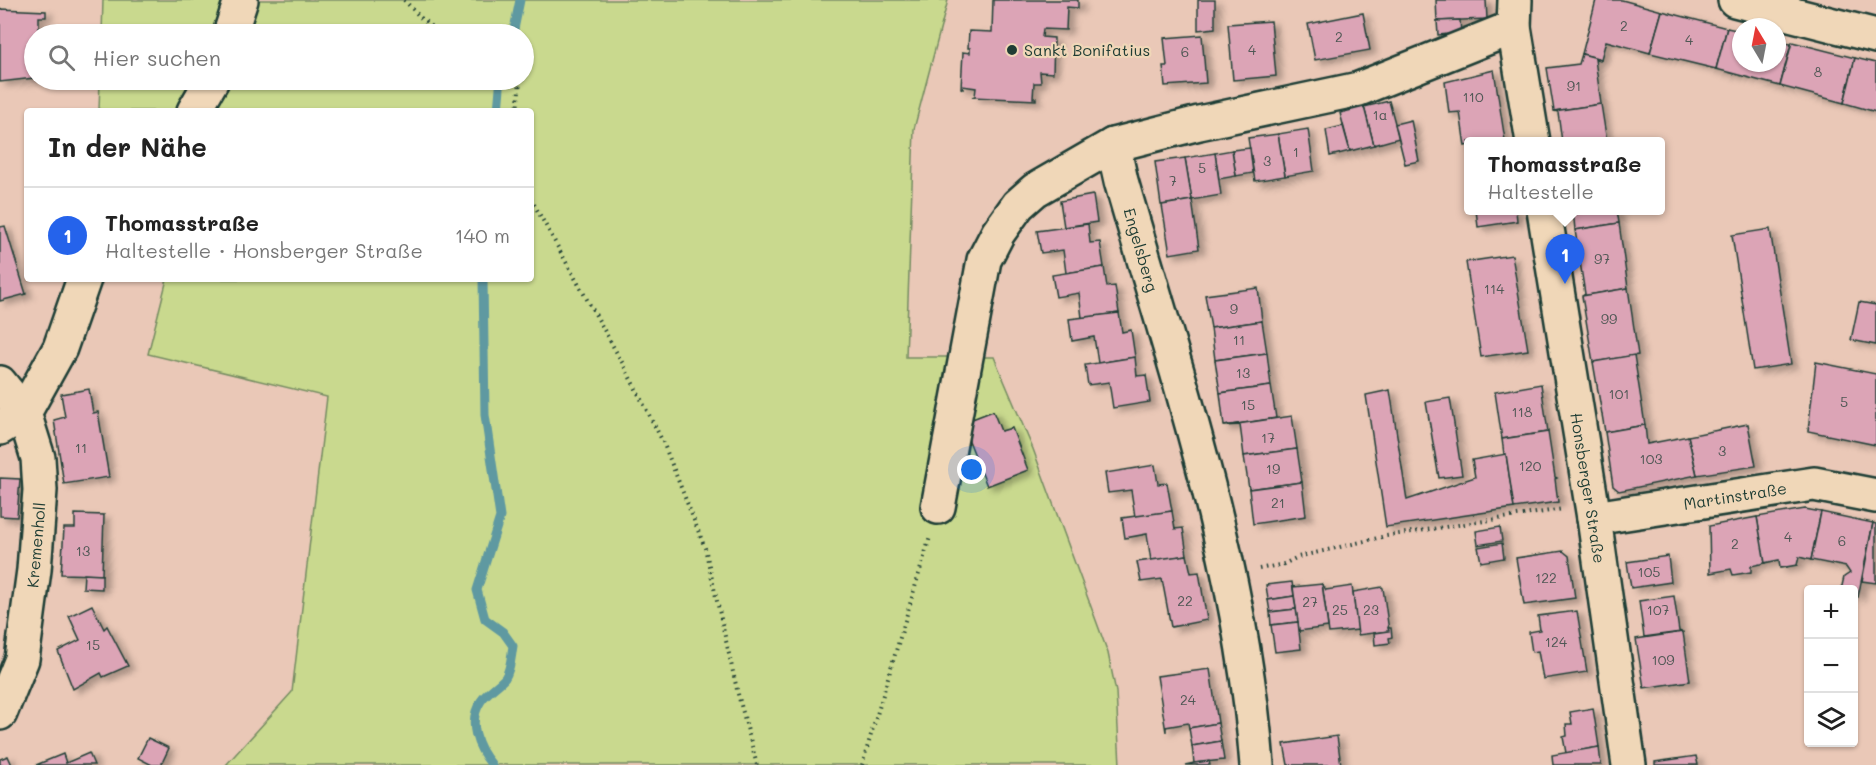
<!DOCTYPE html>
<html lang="de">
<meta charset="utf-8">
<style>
body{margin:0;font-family:Mali,sans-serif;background:#f6f6f6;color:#222}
.controls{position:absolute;right:18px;bottom:18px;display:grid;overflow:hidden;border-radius:6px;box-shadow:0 2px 4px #0004}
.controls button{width:54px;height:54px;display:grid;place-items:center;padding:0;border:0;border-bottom:2px solid #e0e0e0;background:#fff;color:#222;font:30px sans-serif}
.compass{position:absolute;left:1732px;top:18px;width:54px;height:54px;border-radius:50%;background:#fff;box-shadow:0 2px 4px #0004;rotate:350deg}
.you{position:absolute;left:972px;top:470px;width:21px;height:21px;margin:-15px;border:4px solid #fff;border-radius:50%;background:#1a73e8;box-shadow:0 0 0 9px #1a73e833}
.badge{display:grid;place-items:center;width:39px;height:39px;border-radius:50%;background:#2563eb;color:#fff;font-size:20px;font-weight:700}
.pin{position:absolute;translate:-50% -50px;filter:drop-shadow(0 2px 3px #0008)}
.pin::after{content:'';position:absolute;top:32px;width:21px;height:18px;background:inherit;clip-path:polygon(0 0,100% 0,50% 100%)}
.popup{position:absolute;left:1464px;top:137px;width:201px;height:78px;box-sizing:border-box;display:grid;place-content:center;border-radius:6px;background:#fff;filter:drop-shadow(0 2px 4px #0005);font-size:20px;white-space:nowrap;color:#767676}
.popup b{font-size:22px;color:#222}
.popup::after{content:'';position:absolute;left:50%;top:100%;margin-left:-12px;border:12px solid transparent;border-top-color:#fff}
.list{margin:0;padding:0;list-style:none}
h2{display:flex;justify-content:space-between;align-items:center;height:78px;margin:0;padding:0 24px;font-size:26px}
h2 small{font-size:20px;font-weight:400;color:#767676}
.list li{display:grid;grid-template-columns:39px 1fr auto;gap:18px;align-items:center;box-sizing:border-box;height:96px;padding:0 24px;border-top:2px solid #e0e0e0}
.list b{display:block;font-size:22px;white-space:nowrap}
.list p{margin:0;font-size:20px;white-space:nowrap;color:#767676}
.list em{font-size:20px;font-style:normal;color:#767676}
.icon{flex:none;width:33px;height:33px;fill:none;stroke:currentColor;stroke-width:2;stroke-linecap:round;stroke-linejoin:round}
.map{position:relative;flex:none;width:1876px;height:765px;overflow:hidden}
.search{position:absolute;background:#fff;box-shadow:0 2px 4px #0004;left:24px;top:24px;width:510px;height:66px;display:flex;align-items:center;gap:15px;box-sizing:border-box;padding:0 21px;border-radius:33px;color:#767676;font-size:22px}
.panel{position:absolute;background:#fff;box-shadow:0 2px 4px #0004;left:24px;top:108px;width:510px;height:174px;border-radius:6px}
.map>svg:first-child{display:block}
.green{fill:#c9d98e;stroke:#748b61;stroke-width:1.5}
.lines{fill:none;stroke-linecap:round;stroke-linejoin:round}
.stream{stroke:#5f99a1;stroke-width:9}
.building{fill:#dca4b6;stroke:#1f3d34;stroke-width:1.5;filter:url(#shadow)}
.minor-casing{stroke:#1f3d34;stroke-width:38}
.path{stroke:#1f3d34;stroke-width:4;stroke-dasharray:1.5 4.5;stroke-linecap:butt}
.minor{stroke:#f0d7b8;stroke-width:33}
.poi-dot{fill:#1f3d34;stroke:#f0d7b8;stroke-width:2}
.labels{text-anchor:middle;stroke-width:4.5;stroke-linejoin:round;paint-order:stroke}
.number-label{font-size:14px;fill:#4e5754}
.poi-label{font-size:16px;fill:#1f3d34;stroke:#f0d7b8;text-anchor:start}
.street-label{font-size:16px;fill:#1f3d34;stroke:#f0d7b8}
</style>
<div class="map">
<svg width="1876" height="765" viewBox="0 0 1876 765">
<defs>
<filter id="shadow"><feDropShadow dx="6" dy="4" stdDeviation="3" flood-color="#0004"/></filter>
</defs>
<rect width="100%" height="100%" fill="#eac8b7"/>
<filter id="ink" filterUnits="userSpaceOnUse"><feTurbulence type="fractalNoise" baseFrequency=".0167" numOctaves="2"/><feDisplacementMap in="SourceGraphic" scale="12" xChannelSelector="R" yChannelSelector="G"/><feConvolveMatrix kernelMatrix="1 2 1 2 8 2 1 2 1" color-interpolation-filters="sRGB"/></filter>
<g filter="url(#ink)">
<path class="green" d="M103,0H948L914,129L906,357H994L1033,449L1108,653L1116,692L1120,765H226L292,692L327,397L148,354L167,279H531V111H99L100,80H524V34H102Z"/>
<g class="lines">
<g class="stream">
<path d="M513,34L520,0"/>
<path d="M498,111L500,88"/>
<path d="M483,279L485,415L500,517L477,590L485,619L503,632L513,646C511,657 511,669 505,678C498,686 487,692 481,701C467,722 477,747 492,765"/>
</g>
</g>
<g class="building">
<path d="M993,0H1078V8L1067,7L1066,30L1043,29L1042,37L1054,38L1053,73L1040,72L1041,83H1034L1033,98H1036V100L972,97L975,96L976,88L963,86V89L961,88L963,52L970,53V48H968L969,31L992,32Z"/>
<path d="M1198,0H1215V28L1198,30Z"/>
<path d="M1436,0H1486L1487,19L1437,21Z"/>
<path d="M1596,0H1622L1662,11L1650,53L1606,41L1601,59L1582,54Z"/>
<path d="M0,9L46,11V17H39V34H34V78L0,82Z"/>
<path d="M1662,11L1727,28L1716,69L1650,53Z"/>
<path d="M1363,13L1370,50L1315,60L1308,24Z"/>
<path d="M1460,20L1461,33L1438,35L1437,21Z"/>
<path d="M1271,21L1276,76L1233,80L1228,24Z"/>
<path d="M1727,28L1741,31V63H1777V41L1791,44L1780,86L1716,69Z"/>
<path d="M1202,35L1206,83L1165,86L1163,66H1167L1164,38Z"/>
<path d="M1792,42L1855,58L1844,103L1780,86Z"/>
<path d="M1582,54L1601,59L1600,61L1595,59L1601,104L1554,111L1547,68L1579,64Z"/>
<path d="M1855,58L1876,63V112L1844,103Z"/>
<path d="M1494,70L1505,140L1469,142V145L1465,146L1460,112L1449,113L1445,82Z"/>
<path d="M1389,101L1399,138L1374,145L1364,107Z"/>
<path d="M1601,104L1607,142H1562L1558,112L1554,111Z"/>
<path d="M1364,107L1374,145L1350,151L1340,113Z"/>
<path d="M1411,120L1419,161L1405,164L1395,124Z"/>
<path d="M1343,126L1350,151L1330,156L1326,130Z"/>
<path d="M1308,129L1314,171L1285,176L1278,134Z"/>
<path d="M1278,134L1285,176L1255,181L1248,138Z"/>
<path d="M1250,148L1253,173L1236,176L1232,150Z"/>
<path d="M1232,150L1236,176L1219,179L1215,153Z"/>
<path d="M1215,153L1221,195L1192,200L1185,158Z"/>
<path d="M1185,158L1192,200L1161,205L1155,162Z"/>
<path d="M1093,195L1097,222L1064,227L1060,201Z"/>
<path d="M1192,200L1199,249L1170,254L1162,205Z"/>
<path d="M1476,210H1516L1517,221L1478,227Z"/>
<path d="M1573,210H1617L1619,223L1575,230Z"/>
<path d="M1619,223L1628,288L1582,296L1585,294L1575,230Z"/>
<path d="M1088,224L1090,243L1100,242L1104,267L1066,273L1063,250L1041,253L1037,231Z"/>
<path d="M5,226L26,294L0,301V227Z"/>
<path d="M1770,229L1791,364L1753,370L1732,235Z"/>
<path d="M1512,255L1528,350L1481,357L1466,262Z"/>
<path d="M1104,267L1107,287L1115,286L1119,313L1082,318L1079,293L1056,297L1052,275Z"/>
<path d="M1258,288L1262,321L1211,328L1205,295Z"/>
<path d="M1628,288L1638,355L1593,362L1582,296Z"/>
<path d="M1859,302L1876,305V345L1851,340Z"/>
<path d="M1119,313L1122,332L1131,330L1135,357L1098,363L1094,337L1072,341L1069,319Z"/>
<path d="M1262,321L1267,353L1215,360L1211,328Z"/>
<path d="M1267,353L1271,386L1220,393L1215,360Z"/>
<path d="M1634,355L1645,425L1605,432L1593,362Z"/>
<path d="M1135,357L1137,376L1146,375L1150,402L1113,408L1109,382L1088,385L1085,365Z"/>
<path d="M1816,362L1876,374V445L1808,431Z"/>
<path d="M1541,384L1548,432L1502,439L1495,392Z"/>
<path d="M1271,386L1276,418L1224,426L1220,393Z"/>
<path d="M89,389L93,413L98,412L109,477L64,484L54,420L65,417L61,394Z"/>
<path d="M1390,390L1407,500L1475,477L1472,460L1506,454L1514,508L1386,527L1366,395Z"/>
<path d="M1450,398L1462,475L1439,478L1426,402Z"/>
<path d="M993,411L1001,431L1012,428L1028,470L987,486L962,423Z"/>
<path d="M1292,416L1297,449L1244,456L1240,425L1224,426Z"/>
<path d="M1748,424L1756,466L1697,475L1688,436Z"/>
<path d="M1645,425L1647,444L1688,436L1697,475L1619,491L1613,486L1605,432Z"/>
<path d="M1548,432L1555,477L1557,478L1555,479L1558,502L1514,508L1506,454H1504L1502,439Z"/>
<path d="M1297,449L1302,482L1249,489L1244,456Z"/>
<path d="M1155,465L1158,484L1167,483L1172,511L1135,517L1131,490L1108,493L1105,473Z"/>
<path d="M0,478L20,479L17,517L0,516Z"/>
<path d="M1302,482L1306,516L1253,524L1249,489Z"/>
<path d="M1805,509L1821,512L1811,560L1799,557L1797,565L1780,568L1779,560L1764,563L1757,517Z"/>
<path d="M1172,511L1175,529L1183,528L1187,555L1151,561L1147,534L1125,538L1122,518Z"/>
<path d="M1821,512L1873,523L1858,597L1854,596V590H1841L1844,577L1850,573L1846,567L1811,560Z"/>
<path d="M75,514L104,515L102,575L61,574L64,528H75Z"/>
<path d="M1757,517L1765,563L1751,566V572L1733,575L1731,569L1710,573L1709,526Z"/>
<path d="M1873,523L1876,524V583L1862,581Z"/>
<path d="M1500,527L1502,541L1478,545L1476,531Z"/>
<path d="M1502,543L1504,558L1481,562L1478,547Z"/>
<path d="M1563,551L1569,556L1575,598L1524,605L1516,558Z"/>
<path d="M1187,555L1191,573L1199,572L1207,620L1171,627L1162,579L1141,582L1137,562Z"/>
<path d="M1668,556L1671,582L1631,588L1627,562Z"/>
<path d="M84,574L102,575V589L83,588Z"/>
<path d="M1292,582L1294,596L1268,600L1266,585Z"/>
<path d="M1322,583L1326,590L1352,586L1358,630L1329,633Z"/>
<path d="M1322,584L1328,627L1299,631L1293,587Z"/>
<path d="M1382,587L1383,588L1389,631L1358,635L1353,592Z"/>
<path d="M1294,596L1296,609L1270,612L1268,600Z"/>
<path d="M1674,596L1679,631L1681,632L1644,637L1639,601Z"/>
<path d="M92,605L104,629L107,626L128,666L103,677L101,673L73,689L58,651L80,640L69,616Z"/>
<path d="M1296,609L1298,622L1271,625L1270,612Z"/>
<path d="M1577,611L1587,672L1543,679L1538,651L1532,652L1529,632L1540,630L1538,616Z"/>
<path d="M1298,622L1301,649L1275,652L1271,625Z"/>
<path d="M1388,628H1391L1392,637L1389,638L1390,643L1375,645L1374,633L1389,631Z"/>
<path d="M1683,632L1690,681L1644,688L1636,639Z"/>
<path d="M1210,669L1218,723L1189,728L1188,723L1166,727V732L1157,676Z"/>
<path d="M1593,708L1599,747L1566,753L1563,737L1567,736L1566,724H1572L1570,712Z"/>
<path d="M1218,723L1221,741L1192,746L1189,728Z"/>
<path d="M1337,736L1341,765H1288L1284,744Z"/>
<path d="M148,738L169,748L161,765H152L138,758Z"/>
<path d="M1221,741L1224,760L1194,763L1192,746Z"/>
<path d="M1599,747L1601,765H1553L1552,755Z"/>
<path d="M89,753L94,765H36L63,754L66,763Z"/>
<path d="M8,756L12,765H0V759Z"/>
<path d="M1696,756L1698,765H1655V762Z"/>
<path d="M1209,761L1210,765H1185L1194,763Z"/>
</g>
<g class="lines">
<g class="minor-casing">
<g id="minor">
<path d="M1515,0L1514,27L1533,142"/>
<path d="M1735,0L1876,36"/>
<path d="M230,34L241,0"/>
<path d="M194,111L212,80"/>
<path d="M1113,145L1121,181C1176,372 1242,565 1257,765"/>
<path d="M1544,210L1594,518L1629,765"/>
<path d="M0,383L24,413L38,458L40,490L34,570L22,659L0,713"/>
<path d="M0,428L24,413L60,348L84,279"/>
<path d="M938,507L984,260L998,233L1018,205L1035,190L1113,145L1199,123L1359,89L1514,27"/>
<path d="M1594,518L1814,484L1876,496"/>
</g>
</g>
<g class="path">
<path d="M404,0L421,18L440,34"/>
<path d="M517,111L520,80"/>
<path d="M531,199L623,364L663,442L705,548L738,694L757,765"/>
<path d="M1259,569L1284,564L1298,557L1386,536L1563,509"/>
<path d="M862,765L930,537"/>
</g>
<use href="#minor" class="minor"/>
</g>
</g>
<circle class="poi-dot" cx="1012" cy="50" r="6"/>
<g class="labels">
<g class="number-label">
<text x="1624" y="31">2</text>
<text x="1339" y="42">2</text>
<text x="1689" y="45">4</text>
<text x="1252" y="55">4</text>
<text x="1185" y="57">6</text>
<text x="1818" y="77">8</text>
<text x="1574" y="91">91</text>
<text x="1473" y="102">110</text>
<text x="1380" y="120">1a</text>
<text x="1296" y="157">1</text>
<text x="1267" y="166">3</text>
<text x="1202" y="173">5</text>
<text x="1173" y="186">7</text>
<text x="1602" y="264">97</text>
<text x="1494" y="294">114</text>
<text x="1234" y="314">9</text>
<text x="1609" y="324">99</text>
<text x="1239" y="345">11</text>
<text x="1243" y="378">13</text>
<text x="1619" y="399">101</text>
<text x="1844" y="407">5</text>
<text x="1248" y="410">15</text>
<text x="1522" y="417">118</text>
<text x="1268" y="443">17</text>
<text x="81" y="453">11</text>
<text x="1722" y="456">3</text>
<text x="1651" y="464">103</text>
<text x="1530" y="471">120</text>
<text x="1273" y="474">19</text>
<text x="1278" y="508">21</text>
<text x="1788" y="542">4</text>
<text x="1842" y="546">6</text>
<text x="1735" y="549">2</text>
<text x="83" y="556">13</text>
<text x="1649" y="577">105</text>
<text x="1546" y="583">122</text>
<text x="1185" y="606">22</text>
<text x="1310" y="607">27</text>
<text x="1340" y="615">25</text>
<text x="1371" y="615">23</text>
<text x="1658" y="615">107</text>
<text x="1556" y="647">124</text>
<text x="93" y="650">15</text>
<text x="1663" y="665">109</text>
<text x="1188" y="705">24</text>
</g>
<g class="poi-label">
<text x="1024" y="56">Sankt Bonifatius</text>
</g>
<g class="street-label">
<text transform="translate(1141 250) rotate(74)" y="6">Engelsberg</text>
<text transform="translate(1588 488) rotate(81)" y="6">Honsberger Straße</text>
<text transform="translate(1735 496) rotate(-9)" y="6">Martinstraße</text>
<text transform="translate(36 545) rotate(-85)" y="6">Kremenholl</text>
</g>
</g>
</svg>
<div class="controls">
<button>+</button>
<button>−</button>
<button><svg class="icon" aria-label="layers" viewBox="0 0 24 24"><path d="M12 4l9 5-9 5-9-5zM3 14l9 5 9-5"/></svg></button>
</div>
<svg class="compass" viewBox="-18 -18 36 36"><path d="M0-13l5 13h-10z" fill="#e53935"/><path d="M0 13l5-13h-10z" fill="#767676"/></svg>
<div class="you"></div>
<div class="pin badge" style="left:1565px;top:284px">1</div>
<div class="popup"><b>Thomasstraße</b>Haltestelle</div>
<div class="search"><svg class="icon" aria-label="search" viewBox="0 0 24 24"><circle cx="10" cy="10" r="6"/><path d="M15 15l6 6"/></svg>Hier suchen</div>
<section class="panel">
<h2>In der Nähe<small></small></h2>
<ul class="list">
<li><span class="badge">1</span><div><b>Thomasstraße</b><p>Haltestelle · Honsberger Straße</p></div><em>140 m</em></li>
</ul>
</section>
</div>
